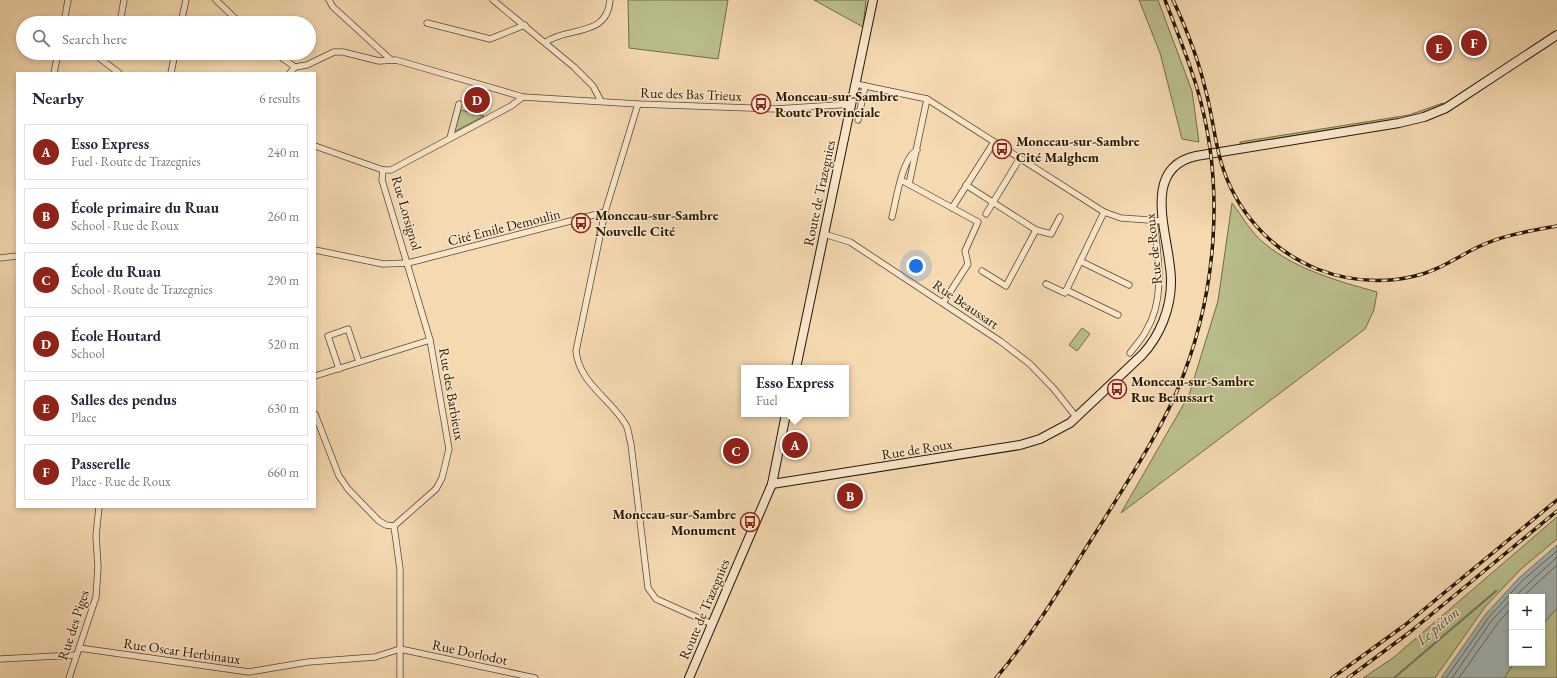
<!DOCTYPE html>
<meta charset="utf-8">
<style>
body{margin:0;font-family:"EB Garamond",serif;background:#f2f2f3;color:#1f2937}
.controls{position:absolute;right:12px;bottom:12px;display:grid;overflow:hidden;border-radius:0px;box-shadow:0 2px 6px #0003}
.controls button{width:36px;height:36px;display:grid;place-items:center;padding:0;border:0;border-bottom:1px solid #e0e1e3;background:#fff;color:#1f2937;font:20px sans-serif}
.you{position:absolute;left:916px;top:266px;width:14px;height:14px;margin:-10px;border:3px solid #fff;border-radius:50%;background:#1a73e8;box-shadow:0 0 0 6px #1a73e833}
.badge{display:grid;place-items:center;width:26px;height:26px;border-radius:50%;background:#8f2418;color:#fff;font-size:13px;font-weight:700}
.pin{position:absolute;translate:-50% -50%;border:2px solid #fff;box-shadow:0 1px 4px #0006}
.popup{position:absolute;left:741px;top:365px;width:108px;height:52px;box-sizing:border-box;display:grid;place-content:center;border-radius:0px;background:#fff;filter:drop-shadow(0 1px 3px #0005);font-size:13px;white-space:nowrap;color:#747a83}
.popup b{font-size:15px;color:#1f2937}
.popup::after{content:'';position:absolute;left:50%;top:100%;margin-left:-8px;border:8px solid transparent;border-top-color:#fff}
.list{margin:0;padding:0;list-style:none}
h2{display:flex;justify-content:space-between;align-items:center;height:52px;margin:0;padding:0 16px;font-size:17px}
h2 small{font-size:13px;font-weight:400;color:#747a83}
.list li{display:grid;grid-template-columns:26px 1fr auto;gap:12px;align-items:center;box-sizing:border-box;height:56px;margin:0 8px 8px;padding:0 8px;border:1px solid #e0e1e3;border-radius:0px}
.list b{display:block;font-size:15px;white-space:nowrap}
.list p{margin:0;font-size:13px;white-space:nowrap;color:#747a83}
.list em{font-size:13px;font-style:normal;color:#747a83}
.icon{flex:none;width:22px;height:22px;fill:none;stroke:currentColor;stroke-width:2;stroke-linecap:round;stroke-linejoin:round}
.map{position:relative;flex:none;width:1557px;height:678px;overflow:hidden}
.search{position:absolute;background:#fff;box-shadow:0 2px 6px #0003;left:16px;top:16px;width:300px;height:44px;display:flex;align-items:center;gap:10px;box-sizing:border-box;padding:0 14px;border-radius:22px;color:#747a83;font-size:15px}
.panel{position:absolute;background:#fff;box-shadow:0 2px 6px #0003;left:16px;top:72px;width:300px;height:436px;border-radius:0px}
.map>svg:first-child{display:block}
.green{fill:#bac08d;stroke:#706c48}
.water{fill:#a3b7b8;stroke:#71776f}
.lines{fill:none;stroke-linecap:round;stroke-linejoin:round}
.shore{stroke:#64675d;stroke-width:1}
.stream{stroke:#71776f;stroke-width:2}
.minor-casing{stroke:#5a482e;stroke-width:7}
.secondary-casing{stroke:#261702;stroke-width:10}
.minor{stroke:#f8e6cc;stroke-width:5.5}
.secondary{stroke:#f8e6cc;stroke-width:8}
.rail-casing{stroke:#261702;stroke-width:3.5}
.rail{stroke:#f8e6cc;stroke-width:2;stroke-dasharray:6;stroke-linecap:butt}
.labels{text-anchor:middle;stroke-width:3;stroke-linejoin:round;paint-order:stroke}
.street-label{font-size:14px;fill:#261702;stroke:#f8e6cc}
.poi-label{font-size:14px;font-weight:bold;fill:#261702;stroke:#f8e6cc;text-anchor:start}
.water-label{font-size:15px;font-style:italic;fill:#524f42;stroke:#f8e6cc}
</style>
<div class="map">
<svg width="1557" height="678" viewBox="0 0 1557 678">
<rect width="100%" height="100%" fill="#f5d9b1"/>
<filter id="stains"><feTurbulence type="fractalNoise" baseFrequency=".005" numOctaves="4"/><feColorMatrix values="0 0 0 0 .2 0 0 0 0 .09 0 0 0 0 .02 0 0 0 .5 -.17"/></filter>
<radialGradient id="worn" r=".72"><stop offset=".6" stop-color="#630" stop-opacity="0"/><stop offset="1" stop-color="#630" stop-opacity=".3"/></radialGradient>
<g class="green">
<path d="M628,0H728L718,59L629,48Z"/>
<path d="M814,0H866L863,27Z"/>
<path d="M1139,0H1158L1192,91L1199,142L1182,139L1160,53Z"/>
<path d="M1443,103L1444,105L1423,114L1398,119L1240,144V142L1409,115Z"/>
<path d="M461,110L484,116L454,132Z"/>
<path d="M1232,203C1242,216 1252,234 1265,244C1297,270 1338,281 1377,292L1374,310L1365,329L1121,513L1189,395L1218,301Z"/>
<path d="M1082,328L1090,334L1077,351L1069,345Z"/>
<path d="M1557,517V539L1521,569L1485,607L1435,678H1363L1393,658Z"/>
<path d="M1557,608V678H1504L1514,663H1542V625Z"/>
</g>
<path class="water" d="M1557,545V608L1542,625V597H1512V663H1514L1504,678H1441L1485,615L1519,578Z"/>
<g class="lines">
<g class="shore">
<path d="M1514,597L1557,557"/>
<path d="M1522,597L1557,565"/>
<path d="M1446,678L1489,617L1522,581L1557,551"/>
<path d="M1452,678L1492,620L1512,599"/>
<path d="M1459,678L1497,624L1512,607"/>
</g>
<path class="stream" d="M1394,678L1496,591"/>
<g class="minor-casing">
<g id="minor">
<path d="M216,0L240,23"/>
<path d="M329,0L333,7L390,59"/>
<path d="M493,0L574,67L593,86L601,101"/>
<path d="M64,23L68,0"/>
<path d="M120,23L124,0"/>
<path d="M181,23L186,0"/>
<path d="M427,23L490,39L525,25"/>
<path d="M546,42C568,26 607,38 610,0"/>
<path d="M93,53L119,73"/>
<path d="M275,53L295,67"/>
<path d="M295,67L307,65L334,52H343L379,61L396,60L523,97L638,104L776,109L852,104"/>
<path d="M54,73L58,53"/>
<path d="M171,73L175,53"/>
<path d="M290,73L295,67"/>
<path d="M856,84L927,99L1104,212L1121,218L1163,221"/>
<path d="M638,104L605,212L576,351C579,383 611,399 626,425C629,431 629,438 631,444L648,588L656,599L712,624"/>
<path d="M858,120L865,86"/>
<path d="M450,138L459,104"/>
<path d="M315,146L383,170H391L511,106L523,97"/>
<path d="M383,170L382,180L430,340L449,449L442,478L436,489L394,526L400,569V678"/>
<path d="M901,180L978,222L965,251L968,264L943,303"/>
<path d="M909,184L927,99"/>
<path d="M966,185L1036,230L1006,286L982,271"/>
<path d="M952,208L994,142"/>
<path d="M986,214L1020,158"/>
<path d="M892,217C896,201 902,158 917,150"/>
<path d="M1036,230L1051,234L1060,217"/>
<path d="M824,234L850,242L1000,341L1030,364L1054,389L1077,418"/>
<path d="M315,250L383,264L408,263L605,212"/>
<path d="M0,258L17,256"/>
<path d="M1080,261L1129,285"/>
<path d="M1046,284L1065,293L1104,212"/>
<path d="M1066,290L1118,315"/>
<path d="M1130,353C1135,346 1142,339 1146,331C1166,298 1158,257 1154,220"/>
<path d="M339,369L328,336L348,329L359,362"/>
<path d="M315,376L430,340"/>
<path d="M315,414L339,476L348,489L379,521L386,525L394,526"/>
<path d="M79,648L249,672L308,662L375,657L400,649L535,678"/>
<path d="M0,659L76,655"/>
<path d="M69,678L96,597L98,567L96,536L99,507"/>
</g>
</g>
<g class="secondary-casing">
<g id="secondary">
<path d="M796,368L873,0"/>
<path d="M772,484L1020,445L1040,439L1070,423L1142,355C1160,336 1171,308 1171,282C1172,242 1137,169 1196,156L1399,123L1424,117L1446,108L1557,35"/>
<path d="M689,678L772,484L786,414"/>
</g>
</g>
<use href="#minor" class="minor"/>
<use href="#secondary" class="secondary"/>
<g class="rail-casing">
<g id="rail">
<path d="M1173,0C1186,28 1198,58 1205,88C1212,112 1214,138 1221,162C1235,210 1270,250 1317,269C1348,281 1382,284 1415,276C1438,271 1457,257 1478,247C1503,235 1530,231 1557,226"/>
<path d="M996,678C1037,630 1069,574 1103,521C1129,479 1157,437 1177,391C1217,297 1226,186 1197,88C1188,58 1176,29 1165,0"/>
<path d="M1332,678L1405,625L1557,500"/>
<path d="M1348,678L1410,632L1557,511"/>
</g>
</g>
<use href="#rail" class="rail"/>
</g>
<defs>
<g id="bus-ring" transform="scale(1)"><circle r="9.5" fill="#f8e6cc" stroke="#8f2418" stroke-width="1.5"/><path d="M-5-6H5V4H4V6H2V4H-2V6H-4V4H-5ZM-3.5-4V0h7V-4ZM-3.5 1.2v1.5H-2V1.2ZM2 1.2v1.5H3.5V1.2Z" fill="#8f2418"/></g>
</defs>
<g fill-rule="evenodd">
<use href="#bus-ring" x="761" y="104"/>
<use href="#bus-ring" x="1002" y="149"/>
<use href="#bus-ring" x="581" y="223"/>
<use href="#bus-ring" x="1117" y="389"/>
<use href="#bus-ring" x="750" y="522"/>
</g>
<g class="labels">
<g class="street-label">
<text transform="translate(691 94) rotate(2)" y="5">Rue des Bas Trieux</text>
<text transform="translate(819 193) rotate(-78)" y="5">Route de Trazegnies</text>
<text transform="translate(407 213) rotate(74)" y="5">Rue Lorsignol</text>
<text transform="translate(504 227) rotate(-14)" y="5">Cité Emile Demoulin</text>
<text transform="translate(1153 249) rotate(-96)" y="5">Rue de Roux</text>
<text transform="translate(966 304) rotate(34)" y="5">Rue Beaussart</text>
<text transform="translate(452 394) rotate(80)" y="5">Rue des Barbieux</text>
<text transform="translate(917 449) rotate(-9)" y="5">Rue de Roux</text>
<text transform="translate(704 609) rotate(-67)" y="5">Route de Trazegnies</text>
<text transform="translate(73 625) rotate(-72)" y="5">Rue des Piges</text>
<text transform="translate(182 651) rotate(8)" y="5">Rue Oscar Herbinaux</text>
<text transform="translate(470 652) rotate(12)" y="5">Rue Dorlodot</text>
</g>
<g class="poi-label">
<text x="775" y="101">Monceau-sur-Sambre<tspan x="775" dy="16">Route Provinciale</tspan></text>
<text x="1016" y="146">Monceau-sur-Sambre<tspan x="1016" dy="16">Cité Malghem</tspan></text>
<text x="595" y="220">Monceau-sur-Sambre<tspan x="595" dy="16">Nouvelle Cité</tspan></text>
<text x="1131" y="386">Monceau-sur-Sambre<tspan x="1131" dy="16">Rue Beaussart</tspan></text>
<text x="736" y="519" text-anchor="end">Monceau-sur-Sambre<tspan x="736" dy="16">Monument</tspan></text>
</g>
<g class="water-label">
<text transform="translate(1438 626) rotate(-40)" y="5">Le piéton</text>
</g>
</g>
<rect width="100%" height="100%" filter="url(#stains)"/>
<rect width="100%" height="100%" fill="url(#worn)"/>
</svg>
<div class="controls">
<button>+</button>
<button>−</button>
</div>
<div class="you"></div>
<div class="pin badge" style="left:795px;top:445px">A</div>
<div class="popup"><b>Esso Express</b>Fuel</div>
<div class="pin badge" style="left:850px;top:496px">B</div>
<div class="pin badge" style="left:736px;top:451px">C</div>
<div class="pin badge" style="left:477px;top:100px">D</div>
<div class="pin badge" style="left:1439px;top:48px">E</div>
<div class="pin badge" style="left:1474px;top:43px">F</div>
<div class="search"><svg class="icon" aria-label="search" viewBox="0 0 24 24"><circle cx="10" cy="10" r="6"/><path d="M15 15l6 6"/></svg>Search here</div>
<section class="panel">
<h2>Nearby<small>6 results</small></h2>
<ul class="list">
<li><span class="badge">A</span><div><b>Esso Express</b><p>Fuel · Route de Trazegnies</p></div><em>240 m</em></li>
<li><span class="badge">B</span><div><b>École primaire du Ruau</b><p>School · Rue de Roux</p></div><em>260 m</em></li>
<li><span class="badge">C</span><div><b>École du Ruau</b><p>School · Route de Trazegnies</p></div><em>290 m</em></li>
<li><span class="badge">D</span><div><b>École Houtard</b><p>School</p></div><em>520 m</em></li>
<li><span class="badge">E</span><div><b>Salles des pendus</b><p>Place</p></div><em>630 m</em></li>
<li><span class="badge">F</span><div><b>Passerelle</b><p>Place · Rue de Roux</p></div><em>660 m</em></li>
</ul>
</section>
</div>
